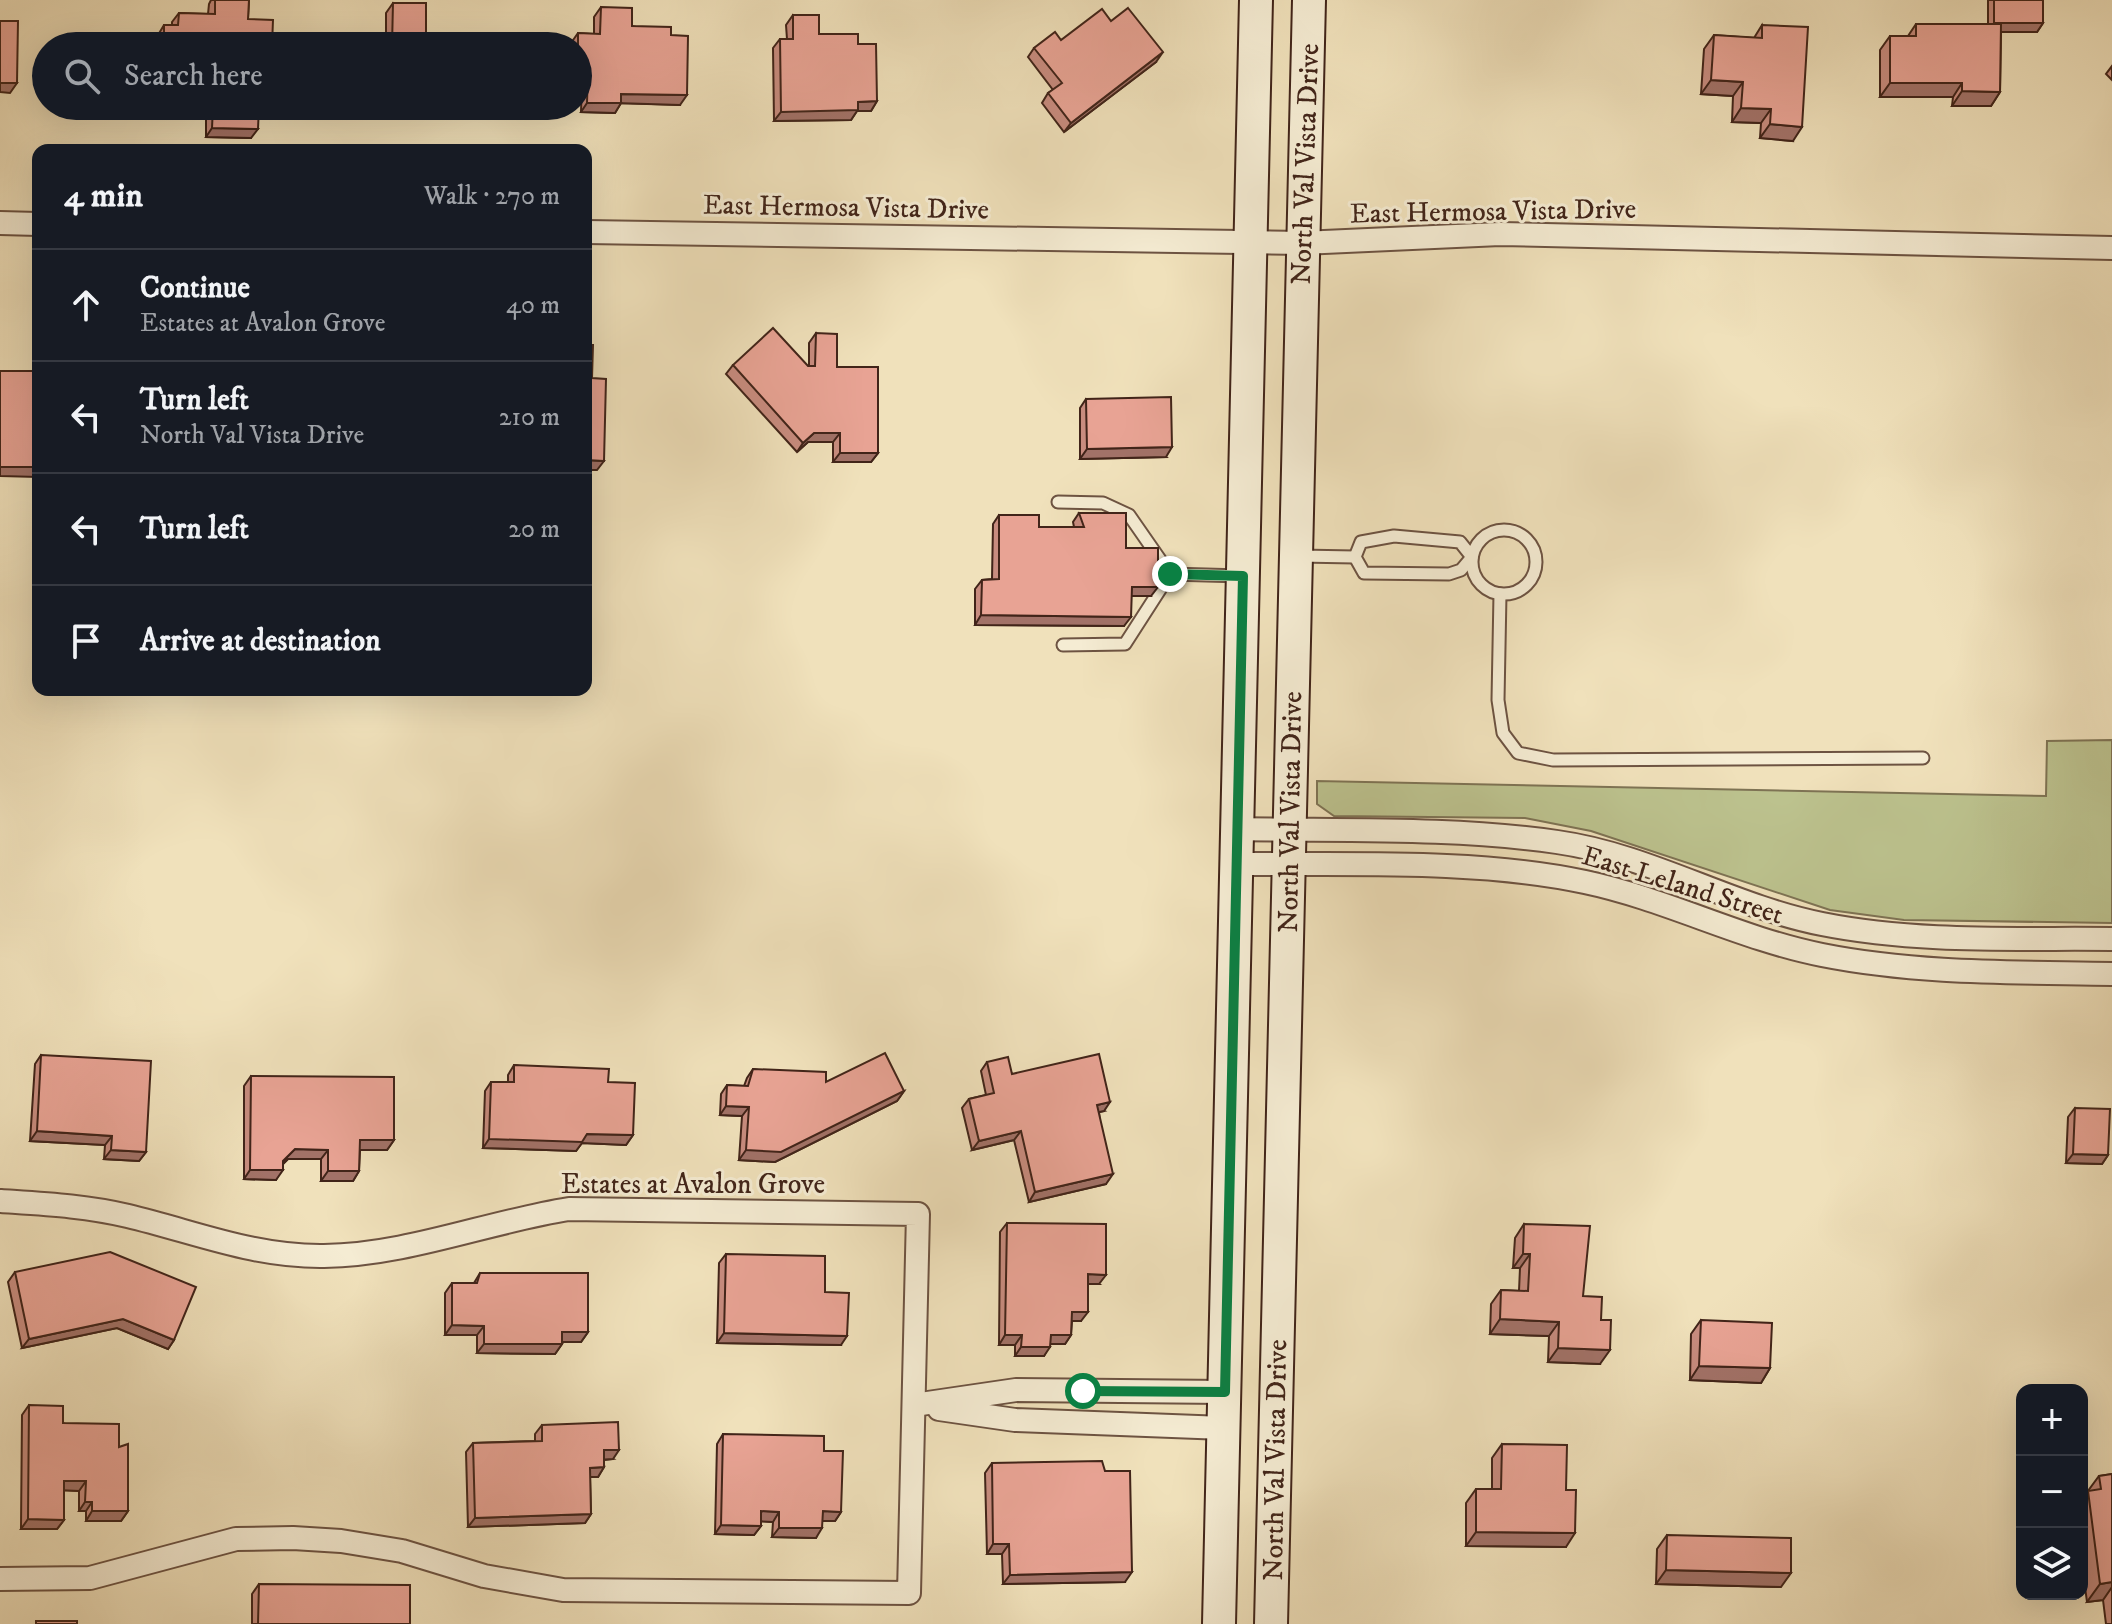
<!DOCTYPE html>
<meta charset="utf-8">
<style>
body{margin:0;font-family:"IM FELL DW Pica",serif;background:#242831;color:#f1f3f6}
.controls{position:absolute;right:24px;bottom:24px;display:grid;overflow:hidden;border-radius:16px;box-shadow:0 8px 32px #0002}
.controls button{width:72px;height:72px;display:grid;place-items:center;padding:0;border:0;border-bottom:2px solid #363941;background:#171b24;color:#f1f3f6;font:40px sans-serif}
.stop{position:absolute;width:24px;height:24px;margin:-18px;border:6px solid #0b8043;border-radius:50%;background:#fff}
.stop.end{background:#0b8043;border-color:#fff;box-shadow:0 2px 8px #0008}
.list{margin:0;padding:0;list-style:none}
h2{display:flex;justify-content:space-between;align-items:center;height:104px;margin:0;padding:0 32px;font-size:34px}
h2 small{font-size:26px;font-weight:400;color:#9ea1a6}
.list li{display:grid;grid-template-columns:52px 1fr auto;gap:24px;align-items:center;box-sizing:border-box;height:112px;padding:0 32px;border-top:2px solid #363941}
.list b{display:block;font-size:30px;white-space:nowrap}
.list p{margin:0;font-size:26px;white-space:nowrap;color:#9ea1a6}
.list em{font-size:26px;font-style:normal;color:#9ea1a6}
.icon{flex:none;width:44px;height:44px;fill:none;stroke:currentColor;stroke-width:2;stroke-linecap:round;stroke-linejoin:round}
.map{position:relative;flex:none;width:2112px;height:1624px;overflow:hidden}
.search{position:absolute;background:#171b24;box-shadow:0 8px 32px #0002;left:32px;top:32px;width:560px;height:88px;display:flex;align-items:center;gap:20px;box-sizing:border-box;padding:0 28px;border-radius:44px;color:#9ea1a6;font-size:30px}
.panel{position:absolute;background:#171b24;box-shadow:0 8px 32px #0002;left:32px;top:144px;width:560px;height:552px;border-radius:16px}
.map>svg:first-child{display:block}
.green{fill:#bcc28e;stroke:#7e7354;stroke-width:2}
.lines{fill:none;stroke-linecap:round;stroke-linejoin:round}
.lane-casing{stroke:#6d5342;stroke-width:15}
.street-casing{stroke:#6d5342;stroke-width:26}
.secondary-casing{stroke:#412419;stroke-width:36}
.lane{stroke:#f5ecd3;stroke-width:11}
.street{stroke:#f5ecd3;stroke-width:22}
.secondary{stroke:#f5ecd3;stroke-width:32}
.wall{fill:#c88c7f;stroke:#412419;stroke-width:2}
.shaded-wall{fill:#a27268;stroke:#412419;stroke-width:2}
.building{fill:#e8a394;stroke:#412419;stroke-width:2}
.route{stroke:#0b8043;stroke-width:10}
.labels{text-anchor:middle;stroke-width:6;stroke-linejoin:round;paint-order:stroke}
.street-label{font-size:28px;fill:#412419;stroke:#f5ecd3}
</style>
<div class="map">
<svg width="2112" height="1624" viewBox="0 0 2112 1624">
<rect width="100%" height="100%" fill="#f0e1bb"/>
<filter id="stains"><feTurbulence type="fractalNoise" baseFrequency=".0025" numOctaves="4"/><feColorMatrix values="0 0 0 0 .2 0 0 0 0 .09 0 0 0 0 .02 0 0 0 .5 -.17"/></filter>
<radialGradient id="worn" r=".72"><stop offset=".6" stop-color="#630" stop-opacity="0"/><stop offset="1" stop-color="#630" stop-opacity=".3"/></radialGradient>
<path class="green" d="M2112,740V923L1904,920L1830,910L1591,831L1525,818L1334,816L1317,804V781L2046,796L2047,741Z"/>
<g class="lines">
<g class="lane-casing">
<g id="lane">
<path d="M1058,502L1103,503L1129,515L1170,574L1242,576"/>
<circle cx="1504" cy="562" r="32"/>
<path d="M1394,536L1460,542L1472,557L1461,570L1449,574L1364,573L1355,557L1361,542Z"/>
<path d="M1299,556L1355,557"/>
<path d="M1500,594L1498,700L1503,733L1518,753L1553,760L1923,758"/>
<path d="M1063,645L1125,644L1170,574"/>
</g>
</g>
<g class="street-casing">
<g id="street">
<path d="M0,223L38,224"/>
<path d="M586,232L1302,243L1500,234L2112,248"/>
<path d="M1236,829C1342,831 1452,827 1557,842C1650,855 1731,906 1822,924C1917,943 2016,938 2112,939"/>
<path d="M1235,864C1345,865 1479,859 1585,882C1666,899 1741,939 1822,955C1917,974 2016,972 2112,974"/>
<path d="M914,1405L1016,1390L1225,1392"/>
<path d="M939,1409L1015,1420L1224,1428"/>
<path d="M0,1579L90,1578L236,1539L293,1538L341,1541L402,1551L484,1576L563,1590L909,1593L918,1214L569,1209C487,1222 407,1255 324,1256C254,1257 195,1232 128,1216C86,1206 45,1204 1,1201"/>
</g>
</g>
<g class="secondary-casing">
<g id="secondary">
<path d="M1219,1624L1256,0"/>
<path d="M1271,1624L1309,0"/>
</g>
</g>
<use href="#lane" class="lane"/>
<use href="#street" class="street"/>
<use href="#secondary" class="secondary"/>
</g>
<g class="wall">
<path d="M211,0H249L248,19L272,46H157L158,35L164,25H172V22L179,13L208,14L209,4Z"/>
<path d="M1988,0H2043V23L2037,32H2001L2000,92L1991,106H1952L1953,97H1880V50L1890,36H1908L1916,24H1988Z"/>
<path d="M393,3L426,39L469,46H386V13Z"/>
<path d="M601,7L632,26L671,35L680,105L621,103L615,113L581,112L582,79H578V46H571V43L578,33L594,34V17Z"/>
<path d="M793,15L819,34L858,44L877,101L871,111H857L851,120L774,121L773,48L780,39H787L786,25Z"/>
<path d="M1111,21L1156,62L1064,132L1042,103L1048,93L1053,90L1028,57L1034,48L1061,40Z"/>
<path d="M1762,25L1793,141L1760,138L1761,123L1732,122L1733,96L1701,94L1704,49L1714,35L1754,38Z"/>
<path d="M2112,66V80L2106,74Z"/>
<path d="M206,106H259L251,138L206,137Z"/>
<path d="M816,333L837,367L878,453L871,462H833V442H808L797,452L726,374L733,365L809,366V343Z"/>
<path d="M1086,399L1166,457L1080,459V408Z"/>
<path d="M1079,513L1126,548L1151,596H1131L1124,626L975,625V589L982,580L992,579L993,524L999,515L1039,527H1074L1073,522Z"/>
<path d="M41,1055L146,1152L139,1161L104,1159L105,1145L30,1141L35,1064Z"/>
<path d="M987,1062L1012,1074L1104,1111L1099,1112L1106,1184L1029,1202L1014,1140L972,1150L962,1108L969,1099L986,1095L981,1071Z"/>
<path d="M514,1065L608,1082L633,1135L626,1145L582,1143L576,1151L483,1148L485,1091L491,1082H508V1075Z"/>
<path d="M753,1069L826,1082L904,1091L897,1101L775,1162L739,1160L742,1116L720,1115L721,1094L727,1085L744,1086L747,1078Z"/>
<path d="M251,1076L394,1140L387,1150H360L359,1171L353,1181H321V1159H288L283,1164L276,1180L244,1179V1086Z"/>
<path d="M2075,1108L2108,1155L2102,1164L2066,1163L2068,1117Z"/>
<path d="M1007,1223L1099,1284H1088L1081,1321H1072L1071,1335L1065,1344H1050L1044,1356H1015V1345H999L1000,1232Z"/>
<path d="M1524,1224L1583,1296L1600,1364L1548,1362L1549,1336L1490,1334L1491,1304L1501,1290L1519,1291L1520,1268H1513L1515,1238Z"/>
<path d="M726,1254L825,1292L841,1345L717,1343L719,1263Z"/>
<path d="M15,1272L174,1340L168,1349L117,1328L22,1348L8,1282Z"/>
<path d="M480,1273L588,1332L581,1342H562V1344L555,1354L477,1353V1335H445V1293L452,1283H474Z"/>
<path d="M1701,1320L1770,1368L1761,1383L1690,1380L1691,1334Z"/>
<path d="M29,1405L63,1423L119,1447L128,1511L121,1521H86V1511H79V1491L64,1490V1520L57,1529H21L22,1415Z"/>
<path d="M542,1425L613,1459L604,1460V1467L598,1477H590L591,1514L585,1523L468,1527L466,1452L473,1443L535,1441V1434Z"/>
<path d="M723,1434L824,1451L841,1512L835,1521H822L816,1538L772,1537L773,1522L761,1521V1526L754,1535L715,1534L717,1444Z"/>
<path d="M1502,1444L1566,1490V1547L1466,1546V1503L1476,1489H1492V1458Z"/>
<path d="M992,1463L1105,1471L1125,1582L1003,1584L1002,1554H987L985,1473Z"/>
<path d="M2112,1474V1624H2106L2103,1600L2087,1602L2082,1565V1499L2099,1476Z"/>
<path d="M1667,1535L1781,1587L1656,1584L1657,1549Z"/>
<path d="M259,1584L410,1624H252V1594Z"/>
</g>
<g class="shaded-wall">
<path d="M1994,23H2043L2037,32H1988Z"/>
<path d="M1163,52L1156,62L1064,132L1071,123Z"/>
<path d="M578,69H588L582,79H578Z"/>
<path d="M1711,80L1743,82L1733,96L1701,94Z"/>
<path d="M0,83H17L10,93L0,92Z"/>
<path d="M1890,83H1962L1953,97H1880Z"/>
<path d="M1962,91L2000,92L1991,106H1952Z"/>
<path d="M621,94L687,95L680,105L615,103Z"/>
<path d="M877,101L871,111H857L851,120L774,121L781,112L858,102Z"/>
<path d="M587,103H621L615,113L581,112Z"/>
<path d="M371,106H490L486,111L368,110Z"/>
<path d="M1741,108L1771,109L1761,123L1732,122Z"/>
<path d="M1770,124L1802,127L1793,141L1760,138Z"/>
<path d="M212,128L258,129L251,138L206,137Z"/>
<path d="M814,433H840L833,442H808L797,452L803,443Z"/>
<path d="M1172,447L1166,457L1080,459L1087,449Z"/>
<path d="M840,453H878L871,462H833Z"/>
<path d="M586,460L604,461L597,470H586Z"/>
<path d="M0,467H38V477L0,476Z"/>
<path d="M1132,587H1158L1151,596H1125Z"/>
<path d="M981,615L1131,617L1124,626L975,625Z"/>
<path d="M904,1091L897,1101L775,1162L739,1160L746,1150Z"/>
<path d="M1110,1102L1104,1111L1090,1114L1097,1105Z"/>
<path d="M726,1106L749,1107L742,1116L720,1115Z"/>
<path d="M37,1131L112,1136L105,1145L30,1141Z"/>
<path d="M1021,1131L1014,1140L972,1150L979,1141Z"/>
<path d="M587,1134L633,1135L626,1145L582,1143L576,1151L483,1148L489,1139Z"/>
<path d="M360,1140H394L387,1150H353Z"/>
<path d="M295,1149L328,1150L321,1159H288L277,1170L283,1161Z"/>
<path d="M111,1150L146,1152L139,1161L104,1159Z"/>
<path d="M2073,1154L2108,1155L2102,1164L2066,1163Z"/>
<path d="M250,1170H283L276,1180L244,1179Z"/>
<path d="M328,1171H359L353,1181H321Z"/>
<path d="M1113,1174L1106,1184L1029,1202L1035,1192Z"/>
<path d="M1523,1254H1530L1520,1268H1513Z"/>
<path d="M1088,1274L1106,1275L1099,1284H1082Z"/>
<path d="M1072,1312H1088L1081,1321H1065Z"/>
<path d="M123,1319L174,1340L168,1349L117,1328L22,1348L29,1339Z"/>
<path d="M1500,1319L1559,1322L1549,1336L1490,1334Z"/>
<path d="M452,1325L484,1326L477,1335H445Z"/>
<path d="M562,1332H588L581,1342H555Z"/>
<path d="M724,1333L847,1336L841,1345L717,1343Z"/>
<path d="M1005,1335H1022L1015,1345H999Z"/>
<path d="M1051,1335H1071L1065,1344H1044Z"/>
<path d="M484,1344H562L555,1354L477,1353Z"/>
<path d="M1021,1347H1050L1044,1356H1015Z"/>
<path d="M1558,1348L1610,1350L1600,1364L1548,1362Z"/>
<path d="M1699,1366L1770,1368L1761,1383L1690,1380Z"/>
<path d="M604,1450H619L613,1459L597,1460Z"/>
<path d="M604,1467L598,1477H583L590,1468Z"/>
<path d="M64,1481H86L79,1491L57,1490Z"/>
<path d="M85,1502H92L86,1511H79Z"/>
<path d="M92,1511H128L121,1521H86Z"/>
<path d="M761,1511L779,1512L773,1522L754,1521Z"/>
<path d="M823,1511L841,1512L835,1521H816Z"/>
<path d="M591,1514L585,1523L468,1527L475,1518Z"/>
<path d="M28,1519L64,1520L57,1529H21Z"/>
<path d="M721,1525L761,1526L754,1535L715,1534Z"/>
<path d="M779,1528H822L816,1538L772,1537Z"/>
<path d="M1476,1532L1575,1533L1566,1547L1466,1546Z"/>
<path d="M993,1544H1009L1002,1554H987Z"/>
<path d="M1666,1570L1791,1573L1781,1587L1656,1584Z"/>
<path d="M1132,1572L1125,1582L1003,1584L1010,1575Z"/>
<path d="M2112,1582V1587L2103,1600L2087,1602L2100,1584Z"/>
</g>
<g class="building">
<path d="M215,0H249L248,19L273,20L272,46H164V25H178L179,13L215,14Z"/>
<rect x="1994" y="0" width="49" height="23"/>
<path d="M393,3H426V39H469V46H392Z"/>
<path d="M601,7L632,8V26L671,27V35L688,36L687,95L621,94V103H587L588,69H578V33L600,34Z"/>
<path d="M1128,8L1163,52L1071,123L1048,93L1062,83L1034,48L1055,32L1061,40L1102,9L1111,21Z"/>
<path d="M793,15H819V34H858V44H876L877,101L858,102V110L781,112L780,39H793Z"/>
<path d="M0,21H18L17,83H0Z"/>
<path d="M1916,24H2001L2000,92L1962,91V83H1890V36H1916Z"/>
<path d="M1762,25L1808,27L1802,127L1770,124L1771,109L1741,108L1743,82L1711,80L1714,35L1762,38Z"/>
<path d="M213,106H259L258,129L212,128Z"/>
<path d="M773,328L808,366H815L816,333L837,334V367H878V453H840V433H814L803,443L733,365Z"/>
<path d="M586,345H593L592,378L606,379L604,461L586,460Z"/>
<rect x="0" y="371" width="38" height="96"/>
<path d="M1171,397L1172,447L1087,449L1086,399Z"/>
<path d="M1079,513H1126V548H1158V587H1132L1131,617L981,615L982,580L999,579V515H1039V527H1084Z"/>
<path d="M885,1053L904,1091L781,1152L746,1150L749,1107L726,1106L727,1085L748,1086L753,1069L826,1072V1082Z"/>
<path d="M1099,1054L1110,1102L1097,1105L1113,1174L1035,1192L1021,1131L979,1141L969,1099L994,1093L987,1062L1008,1057L1012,1074Z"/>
<path d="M41,1055L151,1061L146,1152L111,1150L112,1136L37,1131Z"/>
<path d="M514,1065L609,1069L608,1082L635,1083L633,1135L587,1134L582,1142L489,1139L491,1082H514Z"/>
<path d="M251,1076L394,1077V1140H360L359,1171H328V1150L295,1149L283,1161V1170H250Z"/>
<path d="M2075,1108L2110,1109L2108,1155L2073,1154Z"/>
<path d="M1007,1223L1106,1224V1275L1088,1274V1312H1072L1071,1335H1051L1050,1347H1021L1022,1335H1005Z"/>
<path d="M1524,1224L1590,1226L1583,1296L1602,1297L1601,1320H1611L1610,1350L1558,1348L1559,1322L1500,1319L1501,1290L1528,1291L1530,1254H1523Z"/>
<path d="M110,1252L196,1287L174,1340L123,1319L29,1339L15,1272Z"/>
<path d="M726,1254L825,1256V1292L849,1293L847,1336L724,1333Z"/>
<path d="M480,1273H588V1332H562V1344H484V1326L452,1325V1283H477Z"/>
<path d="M1701,1320L1772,1323L1770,1368L1699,1366Z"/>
<path d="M29,1405L63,1406V1423L119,1424V1447L128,1444V1511H92V1502H85L86,1481H64V1520L28,1519Z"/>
<path d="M618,1422L619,1450H604V1467L590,1468L591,1514L475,1518L473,1443L542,1441V1425Z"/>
<path d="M723,1434L824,1436V1451H843L841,1512L823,1511L822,1528H779V1512L761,1511V1526L721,1525Z"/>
<path d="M1502,1444L1567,1445L1566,1490H1576L1575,1533L1476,1532V1489H1501Z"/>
<path d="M1102,1461L1105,1471H1130L1132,1572L1010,1575L1009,1544H993L992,1463Z"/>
<path d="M2112,1474V1582L2100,1584L2088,1491L2101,1489L2099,1476Z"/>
<path d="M1667,1535L1791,1538V1573L1666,1570Z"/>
<path d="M259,1584L410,1585V1624H258Z"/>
<rect x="36" y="1621" width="41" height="3"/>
</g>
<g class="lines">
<path class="route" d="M1083,1391L1225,1392L1243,576L1170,574"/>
</g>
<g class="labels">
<g class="street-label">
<text transform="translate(1304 164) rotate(-88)" y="10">North Val Vista Drive</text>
<text transform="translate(846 206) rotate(1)" y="10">East Hermosa Vista Drive</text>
<text transform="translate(1493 210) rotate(-1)" y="10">East Hermosa Vista Drive</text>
<text transform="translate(1289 812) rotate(-89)" y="10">North Val Vista Drive</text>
<text transform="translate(1683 884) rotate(17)" y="10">East Leland Street</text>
<text x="693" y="1193">Estates at Avalon Grove</text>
<text transform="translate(1274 1460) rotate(-89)" y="10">North Val Vista Drive</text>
</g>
</g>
<rect width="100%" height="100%" filter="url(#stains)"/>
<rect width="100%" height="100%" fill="url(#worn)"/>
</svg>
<div class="controls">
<button>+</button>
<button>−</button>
<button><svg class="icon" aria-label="layers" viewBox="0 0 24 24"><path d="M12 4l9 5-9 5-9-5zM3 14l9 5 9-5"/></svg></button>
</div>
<div class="stop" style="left:1083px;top:1391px"></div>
<div class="stop end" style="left:1170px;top:574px"></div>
<div class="search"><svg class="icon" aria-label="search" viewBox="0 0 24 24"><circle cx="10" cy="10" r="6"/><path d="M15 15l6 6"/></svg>Search here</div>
<section class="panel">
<h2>4 min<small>Walk · 270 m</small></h2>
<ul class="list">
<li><svg class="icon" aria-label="ahead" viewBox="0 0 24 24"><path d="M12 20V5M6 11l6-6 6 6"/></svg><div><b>Continue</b><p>Estates at Avalon Grove</p></div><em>40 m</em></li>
<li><svg class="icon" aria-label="left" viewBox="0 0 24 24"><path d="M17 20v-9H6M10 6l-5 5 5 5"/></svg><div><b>Turn left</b><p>North Val Vista Drive</p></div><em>210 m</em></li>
<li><svg class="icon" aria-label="left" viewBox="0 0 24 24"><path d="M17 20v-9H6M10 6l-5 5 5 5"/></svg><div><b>Turn left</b></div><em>20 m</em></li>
<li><svg class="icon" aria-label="arrive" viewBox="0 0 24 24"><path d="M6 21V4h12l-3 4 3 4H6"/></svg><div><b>Arrive at destination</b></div></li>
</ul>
</section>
</div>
